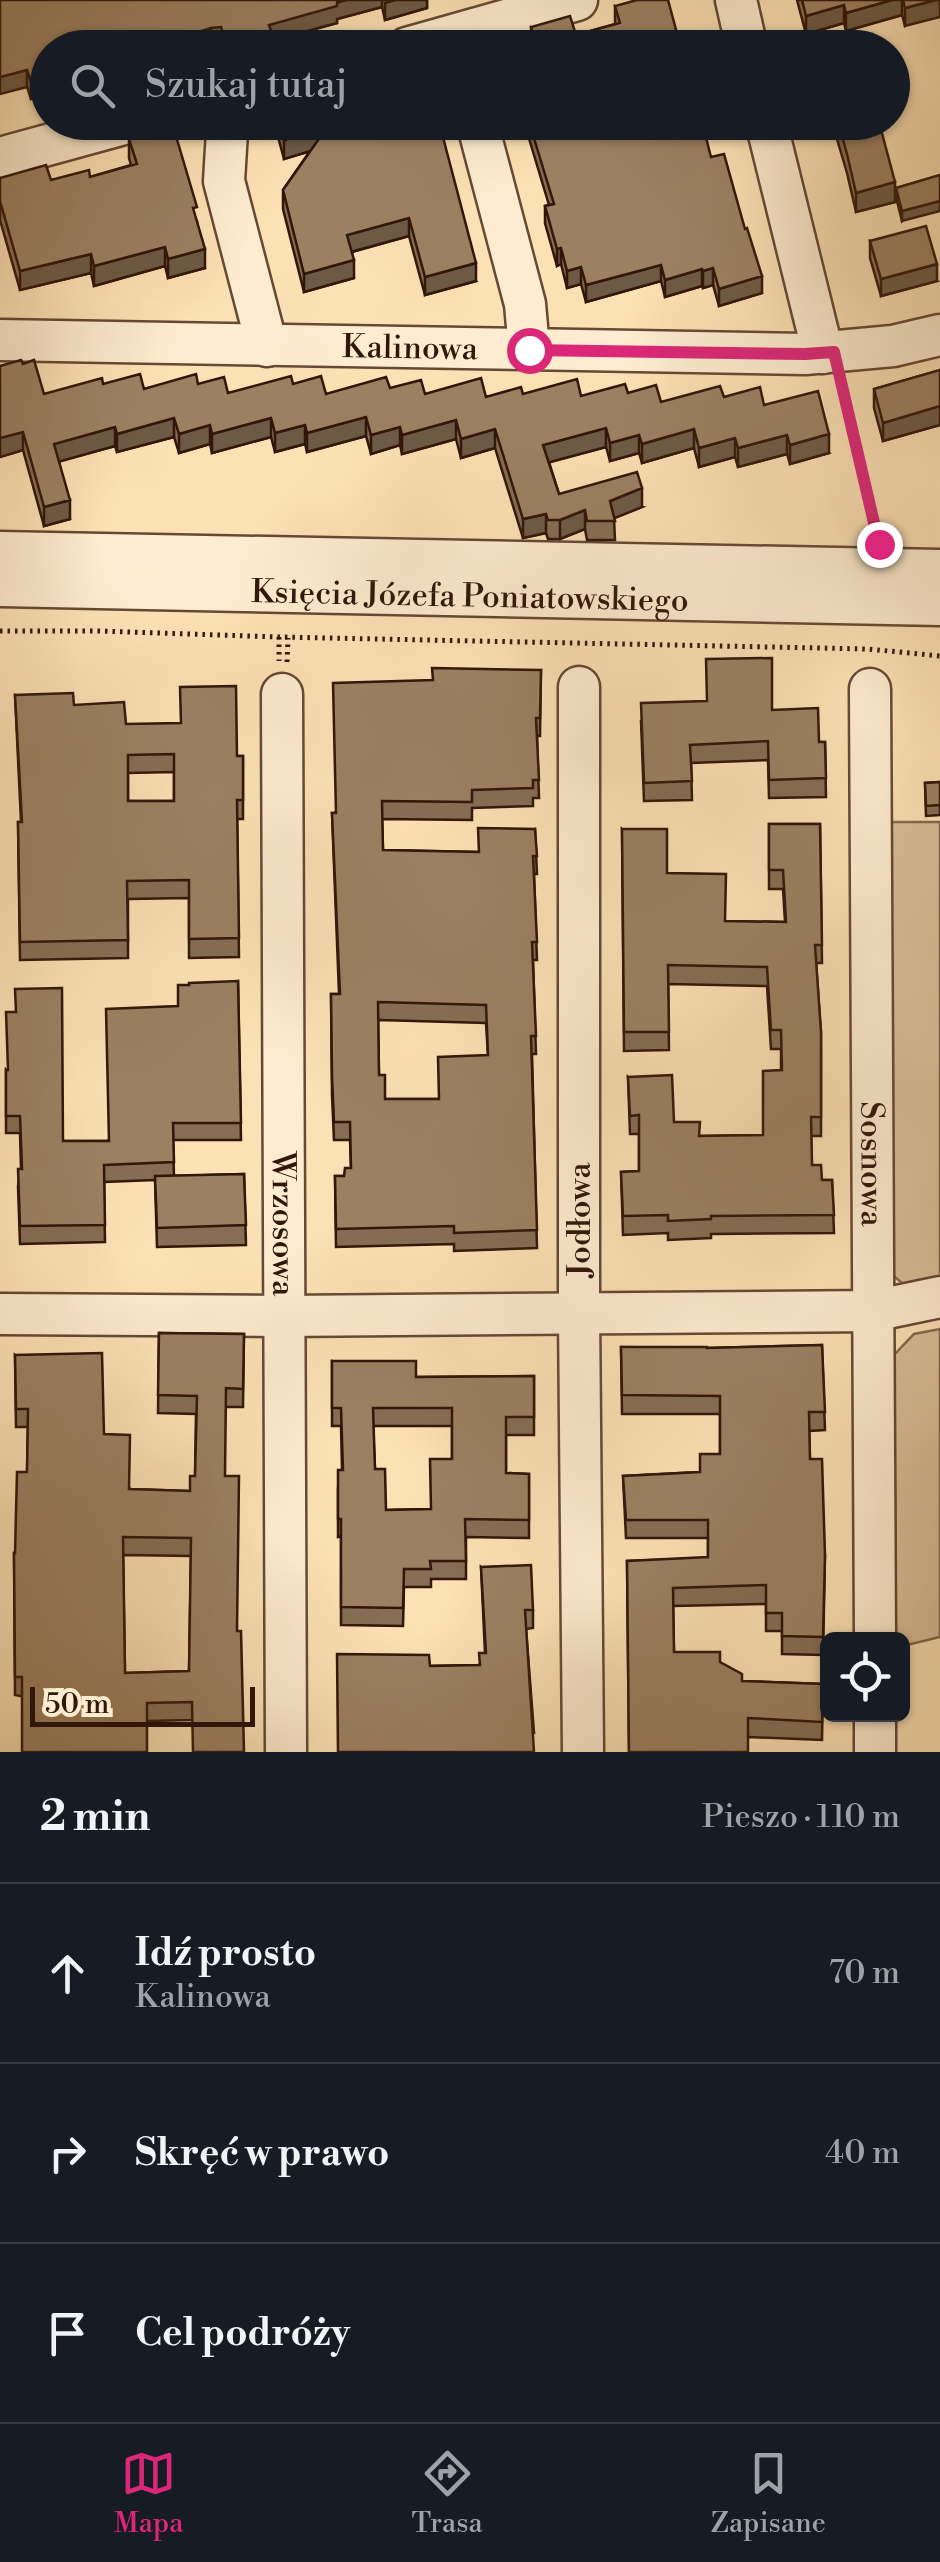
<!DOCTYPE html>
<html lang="pl">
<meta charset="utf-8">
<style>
body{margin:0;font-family:"Libre Bodoni",serif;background:#20242c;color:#f1f3f6}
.controls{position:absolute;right:30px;bottom:30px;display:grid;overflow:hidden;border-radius:15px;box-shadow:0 2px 8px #0004}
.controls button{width:90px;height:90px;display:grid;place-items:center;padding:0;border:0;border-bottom:2px solid #363941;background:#171b24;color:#f1f3f6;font:50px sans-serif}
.scale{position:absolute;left:30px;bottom:25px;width:225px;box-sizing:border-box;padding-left:10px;border:5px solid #311609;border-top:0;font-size:28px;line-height:35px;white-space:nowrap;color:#311609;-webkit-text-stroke:8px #fdeccf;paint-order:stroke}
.stop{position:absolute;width:30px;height:30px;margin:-22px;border:8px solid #db2777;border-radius:50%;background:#fff}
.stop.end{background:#db2777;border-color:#fff;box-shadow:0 2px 10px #0008}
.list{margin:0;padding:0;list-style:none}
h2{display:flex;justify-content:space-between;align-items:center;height:130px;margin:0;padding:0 40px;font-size:42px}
h2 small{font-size:32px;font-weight:400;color:#9ea1a6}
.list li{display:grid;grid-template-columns:65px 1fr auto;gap:30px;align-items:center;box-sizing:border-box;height:180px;padding:0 40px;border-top:2px solid #363941}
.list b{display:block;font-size:38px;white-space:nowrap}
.list p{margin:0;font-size:32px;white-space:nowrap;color:#9ea1a6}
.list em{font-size:32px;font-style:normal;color:#9ea1a6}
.icon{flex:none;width:55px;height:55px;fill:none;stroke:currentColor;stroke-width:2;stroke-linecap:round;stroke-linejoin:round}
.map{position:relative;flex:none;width:940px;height:1752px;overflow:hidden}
.search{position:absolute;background:#171b24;box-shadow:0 2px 8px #0004;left:30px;right:30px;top:30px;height:110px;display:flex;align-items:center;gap:25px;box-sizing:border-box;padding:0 35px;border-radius:55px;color:#9ea1a6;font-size:38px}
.sheet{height:670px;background:#171b24}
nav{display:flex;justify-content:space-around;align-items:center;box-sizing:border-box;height:140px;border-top:2px solid #363941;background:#171b24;font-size:28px;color:#9ea1a6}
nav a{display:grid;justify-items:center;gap:5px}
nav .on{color:#db2777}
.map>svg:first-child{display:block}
.green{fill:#d9be98;stroke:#856a50;stroke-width:2.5}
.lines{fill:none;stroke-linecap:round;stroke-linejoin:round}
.minor-casing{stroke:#644934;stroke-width:45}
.path{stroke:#311609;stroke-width:5;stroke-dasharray:2.5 5;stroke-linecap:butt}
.minor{stroke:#fdeccf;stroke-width:40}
.wall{fill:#856e54;stroke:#311609;stroke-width:2.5;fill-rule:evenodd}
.shaded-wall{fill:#6c5a45;stroke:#311609;stroke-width:2.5}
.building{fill:#9b8062;stroke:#311609;stroke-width:2.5;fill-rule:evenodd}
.route{stroke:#db2777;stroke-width:12}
.labels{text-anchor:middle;stroke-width:9;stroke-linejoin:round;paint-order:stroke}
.street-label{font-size:32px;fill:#311609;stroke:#fdeccf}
</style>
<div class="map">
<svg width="940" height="1752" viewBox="0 0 940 1752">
<rect width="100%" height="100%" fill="#fce1b5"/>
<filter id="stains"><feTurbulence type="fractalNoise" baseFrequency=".002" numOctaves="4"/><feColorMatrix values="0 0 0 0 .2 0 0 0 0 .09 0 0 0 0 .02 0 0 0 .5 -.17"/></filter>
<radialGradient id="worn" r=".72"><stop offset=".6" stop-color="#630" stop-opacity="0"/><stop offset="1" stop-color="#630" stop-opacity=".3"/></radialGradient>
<g class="green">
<path d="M883,822H940V1286L913,1292L884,1268Z"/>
<path d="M940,1329V1637L903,1646L902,1640L896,1639L894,1355L914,1334Z"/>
</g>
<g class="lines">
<g class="minor-casing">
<g id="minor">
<path d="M736,0L747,48"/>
<path d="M407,48L577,0"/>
<path d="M224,122L227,132L224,181L267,346"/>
<path d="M477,122L525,304L529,349"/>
<path d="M766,122L823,353"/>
<path d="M0,158L131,122"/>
<path id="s1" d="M0,340L805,354L893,346L940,335"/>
<path d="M0,552L940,570"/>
<path id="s2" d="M0,586L940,605"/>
<path d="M579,687V1314L583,1752"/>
<path id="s3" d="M870,689L875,1640"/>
<path id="s4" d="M282,694L286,1752"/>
<path d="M0,1314L284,1316L873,1311L940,1297"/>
<path d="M875,1714V1752"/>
</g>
</g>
<g class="path">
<path d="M841,384L877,534"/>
<path d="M0,631H97L279,637L868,649L940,656"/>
<path d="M279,637V661"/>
<path d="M287,662L288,638"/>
</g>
<use href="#minor" class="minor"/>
</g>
<g class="wall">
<path d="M0,0H427V8L385,20L382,7L337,19V23L271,41V48H222L221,44L211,45L48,48V95L31,99Z"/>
<path d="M797,0H940L905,26L902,15L846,31L844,23L806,34Z"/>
<path d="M615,6L681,48H532L531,27L576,35L615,24Z"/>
<path d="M274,122H323L324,131L476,281L425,295L409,236L352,252L354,278L304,292L283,209V190L310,151L284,159Z"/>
<path d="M528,122H571L572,128L711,157L762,293L719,306L713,285L703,288L702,286L665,297L661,281L586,302L581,284L567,288L561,264L557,266L545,223V206L549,205L528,135Z"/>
<path d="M832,122H879L895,202L856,212L847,173Z"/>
<path d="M129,139L197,221L205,268L168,278L165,266L94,286L91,273L20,290L0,220V178L51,180L90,177L131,165L129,158Z"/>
<path d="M940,175L902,221L896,197V188Z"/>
<path d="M870,241L937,281L881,296L870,258Z"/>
<path d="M23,364L44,394L103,384L144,389L198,384L228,393L293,384L326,394L390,388L425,394L486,397L523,394L581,396L628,393L661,402L724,397L764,405L829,453L790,464L787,454L738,467L735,457L699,467L694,448L642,463L639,453L610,461L606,447L549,462L559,494L642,507L614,518L615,540H587L585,529L560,539H548L546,533L523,538L495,448L461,458L456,439L402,454L400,445L371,454L366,436L307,452L305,444L275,452L271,437L212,453L210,444L179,453L174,437L117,452L115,446L59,461L70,519L44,526L23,450L0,457V366Z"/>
<path d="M940,370V425L883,441L874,408V389Z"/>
<path d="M541,670L540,736H537L539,798H533V806L472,808V820L382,819L383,850L478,852L535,829L537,874H534L537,960H533L536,1054H532L537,1248L454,1251V1244L336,1247L335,1176H344L351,1168L350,1140H334L332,1095L331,994H339L332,813H335L432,680ZM378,1020L486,1023L488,1056L439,1099H385L379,1075Z"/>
<path d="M15,695L74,705L126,724L237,756H243V819H237L239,957L189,958V898L128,899V958L20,960L18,822H21ZM174,772V801H128V773Z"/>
<path d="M772,710L819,742H825L826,797L769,798L768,760L691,763L692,800L644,801L641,721Z"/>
<path d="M940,782V815L926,816L925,783Z"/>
<path d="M769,824H820L822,963H816L821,1032V1136H811L812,1165L822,1180H832L834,1233L711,1234V1238L668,1240V1233L623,1235L621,1172L639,1171V1134H630L628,1077L674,1122L699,1136L763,1135L781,1071V1049H771L767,986L668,984L669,1050L624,1051L622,829L667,873L725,921L785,922L783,889H769Z"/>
<path d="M238,981L241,1140H173L174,1176L244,1174L246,1245L157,1247L155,1180L104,1182L105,1242L20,1244L18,1186L21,1169L20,1133H6V1070L63,1141H108L178,1006Z"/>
<path d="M159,1333L244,1334L243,1407H226L192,1720L147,1721L15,1695L14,1553H15L27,1472L28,1427H16L15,1355L104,1434L130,1489L190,1491L195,1476L196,1414L158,1413ZM123,1555L191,1556L189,1671L125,1673Z"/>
<path d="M822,1345L825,1430L809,1431L810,1459L825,1555L823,1655L782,1654V1631H766V1604L673,1606L674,1652L720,1662L742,1681L823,1684L822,1740L748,1737L629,1752L627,1561L708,1558V1538H626L623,1476L700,1472L720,1454V1414H622L621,1347L707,1348Z"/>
<path d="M332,1361L416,1377L534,1376V1435H506V1473L529,1474V1538L466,1537V1579H431V1587H404L403,1626L341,1625V1536L338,1537V1488L342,1470L341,1426H332ZM373,1426H452V1459L431,1509L386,1510L375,1469Z"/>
<path d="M481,1567L533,1610V1628L526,1629L534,1732L430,1666L479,1665L485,1653Z"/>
</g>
<g class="shaded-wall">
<path d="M346,0H382V7L337,19V23L271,41V48H227V45L269,25Z"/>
<path d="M395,0H427V8L385,20V3Z"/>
<path d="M892,0H902V15L846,31V13Z"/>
<path d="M936,0H940V17L905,26V8Z"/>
<path d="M844,5V23L806,34V16Z"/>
<path d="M211,28V45L204,48H158V45Z"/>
<path d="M27,70V87L0,94V77Z"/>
<path d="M48,78V95L31,99V82Z"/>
<path d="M324,128V147L284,159V140Z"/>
<path d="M895,182V202L856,212V193Z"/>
<path d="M940,201V211L902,221V211Z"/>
<path d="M409,218V236L347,253V235Z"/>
<path d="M165,247V266L94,286V266Z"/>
<path d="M561,248V264L557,266V249Z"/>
<path d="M205,249V268L168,278V259Z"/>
<path d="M91,254V273L20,290V271Z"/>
<path d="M354,260V278L304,292V274Z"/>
<path d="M476,263V281L425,295V277Z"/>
<path d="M937,264V281L881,296V279Z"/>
<path d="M661,265V281L586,302V285Z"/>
<path d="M581,267V284L567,288V271Z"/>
<path d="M713,268V285L703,288V271Z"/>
<path d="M702,269V286L665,297V280Z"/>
<path d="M762,276V293L719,306V289Z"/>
<path d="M940,406V425L883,441V423Z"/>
<path d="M366,417V436L307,452V433Z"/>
<path d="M174,418V437L117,452V434Z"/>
<path d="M271,418V437L212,453V434Z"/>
<path d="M456,420V439L402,454V435Z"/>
<path d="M210,425V444L179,453V434Z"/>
<path d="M305,425V444L275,452V433Z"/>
<path d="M115,427V446L54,463V444Z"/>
<path d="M400,427V445L371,454V435Z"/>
<path d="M606,428V447L543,464V445Z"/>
<path d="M495,429V448L461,458V439Z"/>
<path d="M694,429V448L642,463V444Z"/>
<path d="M23,432V450L0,457V438Z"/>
<path d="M829,434V453L790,464V445Z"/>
<path d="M639,435V453L610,461V443Z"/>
<path d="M787,435V454L738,467V448Z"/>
<path d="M735,438V457L699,467V448Z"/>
<path d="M642,488V507L610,520V501Z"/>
<path d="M70,500V519L44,526V507Z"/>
<path d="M585,510V529L560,539V520Z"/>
<path d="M546,514V533L523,538V519Z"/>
</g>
<g class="building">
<path d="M0,0H346L337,2V6L269,25L271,31L227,45L221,27L211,28L158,45V48H107V46L100,48H48V78L31,82L27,70L0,77Z"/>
<path d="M637,0H668L681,48H537L531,27L570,16L576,35L620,23L615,6Z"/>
<path d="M802,0H892L846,13L844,5L806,16Z"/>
<path d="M903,0H936L905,8Z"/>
<path d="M279,122H323L324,128L284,140Z"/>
<path d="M333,122H439L476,263L425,277L409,218L347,235L354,260L304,274L283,190L330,123Z"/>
<path d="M529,122H571L572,128L591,122H702L711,157L724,154L745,229L747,228L762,276L719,289L713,268L703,271L702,269L665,280L661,265L586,285L581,267L567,271L561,248L557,249L545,206L554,204Z"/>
<path d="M838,122H879L895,182L856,193L847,154Z"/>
<path d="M173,126L197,207L193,208L205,249L168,259L165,247L94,266L91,254L20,271L0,201V178L46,165L51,180L89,170L90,177L137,164L129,139Z"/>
<path d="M940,175V201L902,211L896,188Z"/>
<path d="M926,226L937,264L881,279L870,241Z"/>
<path d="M21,360L23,364L34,360L44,394L102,378L103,384L140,374L144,389L196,374L198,384L224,377L228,393L291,376L293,384L321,376L326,394L386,377L390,388L421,380L425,394L481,378L486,397L521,387L523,394L577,379L581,396L625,384L628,393L656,385L661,402L720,386L724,397L760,387L764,405L818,391L829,434L790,445L787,435L738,448L735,438L699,448L694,429L642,444L639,435L610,443L606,428L543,445L559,494L637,472L642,488L610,501L615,521H587L585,510L560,520H548L546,514L523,519L495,429L461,439L456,420L402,435L400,427L371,435L366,417L307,433L305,425L275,433L271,418L212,434L210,425L179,434L174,418L117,434L115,427L54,444L70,500L44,507L23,432L0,438V366Z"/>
<path d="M940,370V406L883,423L874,389Z"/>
<path d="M772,658V710L818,708L819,742H825L826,778L769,780L768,741L690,745L692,781L644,783L641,703L707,701L706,659Z"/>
<path d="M432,668L541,670L540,718H536L539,780H533V788L472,790V802L382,801L383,850L479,852L478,828L535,829L537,856H533L537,942H532L536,1036H531L537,1230L454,1233V1226L336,1229L335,1176H344L345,1168H351L350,1122H334L332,1077L331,994H340L332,813H336L333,683L433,680ZM378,1002L486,1005L488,1055L438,1057L439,1099H385V1075H379Z"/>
<path d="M236,686L237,756H243V800H237L239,938L189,939V880L127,881L128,940L20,942L18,822H22L15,695L73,693L74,705L124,702L126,724L181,723L180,687ZM174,754V801H128V755Z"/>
<path d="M940,782V805L926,806L925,783Z"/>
<path d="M769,824H820L822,945H815L821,1032V1117H811L812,1165H821L822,1180H832L834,1215L711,1216V1219L668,1221V1215L623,1216L621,1172L639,1171V1115L630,1116L628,1077L672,1075L674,1122H700L699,1136L763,1135V1071L782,1070L781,1030H771L767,967L668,965L669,1032H624L622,829H667V873L726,874L725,921L786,922L783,870H769Z"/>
<path d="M238,981L241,1123H173L174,1162L104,1165L105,1225L20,1226L18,1169H22L20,1116H6V1070H8L6,1012H16L15,989L62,988L63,1141H109L106,1009L178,1006V985H189V983Z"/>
<path d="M244,1174L246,1225L157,1228L155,1176Z"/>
<path d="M159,1333L244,1334L243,1389L226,1388L225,1476H239L237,1631H241L244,1752H193L192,1702L147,1703V1752H22V1677H15L14,1553H15L17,1472H27L28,1409H16L15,1355L102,1353L104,1434L130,1435L129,1489L190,1491V1476H195L197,1396L158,1395ZM123,1537L191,1538L189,1671L125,1673Z"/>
<path d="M822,1345L825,1412H809L810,1459H822L825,1555L823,1637L782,1636V1613H766V1585L673,1588L674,1652H720V1662L742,1674V1681L823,1684L822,1722L748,1718V1752H629L627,1561L708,1557V1520H626L623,1476L700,1472V1454H720V1396L622,1395L621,1347H707V1348Z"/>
<path d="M332,1361H416V1377L534,1376V1417H506V1473L529,1474V1520L465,1519L466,1561H430L431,1569H404L403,1608L341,1607V1519H338V1470H343L341,1408H332ZM373,1408H452V1459H430L431,1509L386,1510L385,1469H375Z"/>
<path d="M531,1565L533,1610H525L534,1752H338L337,1654L429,1655L430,1666L480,1665L479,1653H486L481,1567Z"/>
</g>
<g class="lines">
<path class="route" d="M529,350L805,354L834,352L879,544"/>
</g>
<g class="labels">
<g class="street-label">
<text dy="11" stroke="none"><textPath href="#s1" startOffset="410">Kalinowa</textPath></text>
<text dy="11" stroke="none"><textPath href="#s2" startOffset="470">Księcia Józefa Poniatowskiego</textPath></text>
<text dy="11" stroke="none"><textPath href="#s3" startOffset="475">Sosnowa</textPath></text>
<text transform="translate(579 1220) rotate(-90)" y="11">Jodłowa</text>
<text dy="11" stroke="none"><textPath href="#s4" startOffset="530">Wrzosowa</textPath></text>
</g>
</g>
<rect width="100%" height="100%" filter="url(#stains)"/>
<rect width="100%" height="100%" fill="url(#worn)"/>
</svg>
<div class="controls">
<button><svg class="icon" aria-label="locate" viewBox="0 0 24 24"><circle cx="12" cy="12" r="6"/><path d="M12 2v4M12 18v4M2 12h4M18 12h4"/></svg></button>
</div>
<div class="scale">50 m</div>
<div class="stop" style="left:529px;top:350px"></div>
<div class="stop end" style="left:879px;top:544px"></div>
<div class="search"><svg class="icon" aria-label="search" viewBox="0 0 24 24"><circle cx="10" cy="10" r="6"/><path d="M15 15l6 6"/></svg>Szukaj tutaj</div>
</div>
<section class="sheet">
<h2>2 min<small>Pieszo · 110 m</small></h2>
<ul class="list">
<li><svg class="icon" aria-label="ahead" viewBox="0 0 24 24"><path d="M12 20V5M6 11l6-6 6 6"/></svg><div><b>Idź prosto</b><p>Kalinowa</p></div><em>70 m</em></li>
<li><svg class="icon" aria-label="right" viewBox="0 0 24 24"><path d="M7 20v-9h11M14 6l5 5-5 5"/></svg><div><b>Skręć w prawo</b></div><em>40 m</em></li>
<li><svg class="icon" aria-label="arrive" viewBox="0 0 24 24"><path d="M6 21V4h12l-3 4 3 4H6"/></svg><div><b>Cel podróży</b></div></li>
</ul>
</section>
<nav>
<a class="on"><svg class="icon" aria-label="map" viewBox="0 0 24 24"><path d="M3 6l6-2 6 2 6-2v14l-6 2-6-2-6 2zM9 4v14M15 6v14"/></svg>Mapa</a>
<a><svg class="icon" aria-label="directions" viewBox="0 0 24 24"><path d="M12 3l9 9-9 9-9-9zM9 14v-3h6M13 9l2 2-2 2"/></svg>Trasa</a>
<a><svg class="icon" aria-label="saved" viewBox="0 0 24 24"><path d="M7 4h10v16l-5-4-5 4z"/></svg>Zapisane</a>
</nav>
